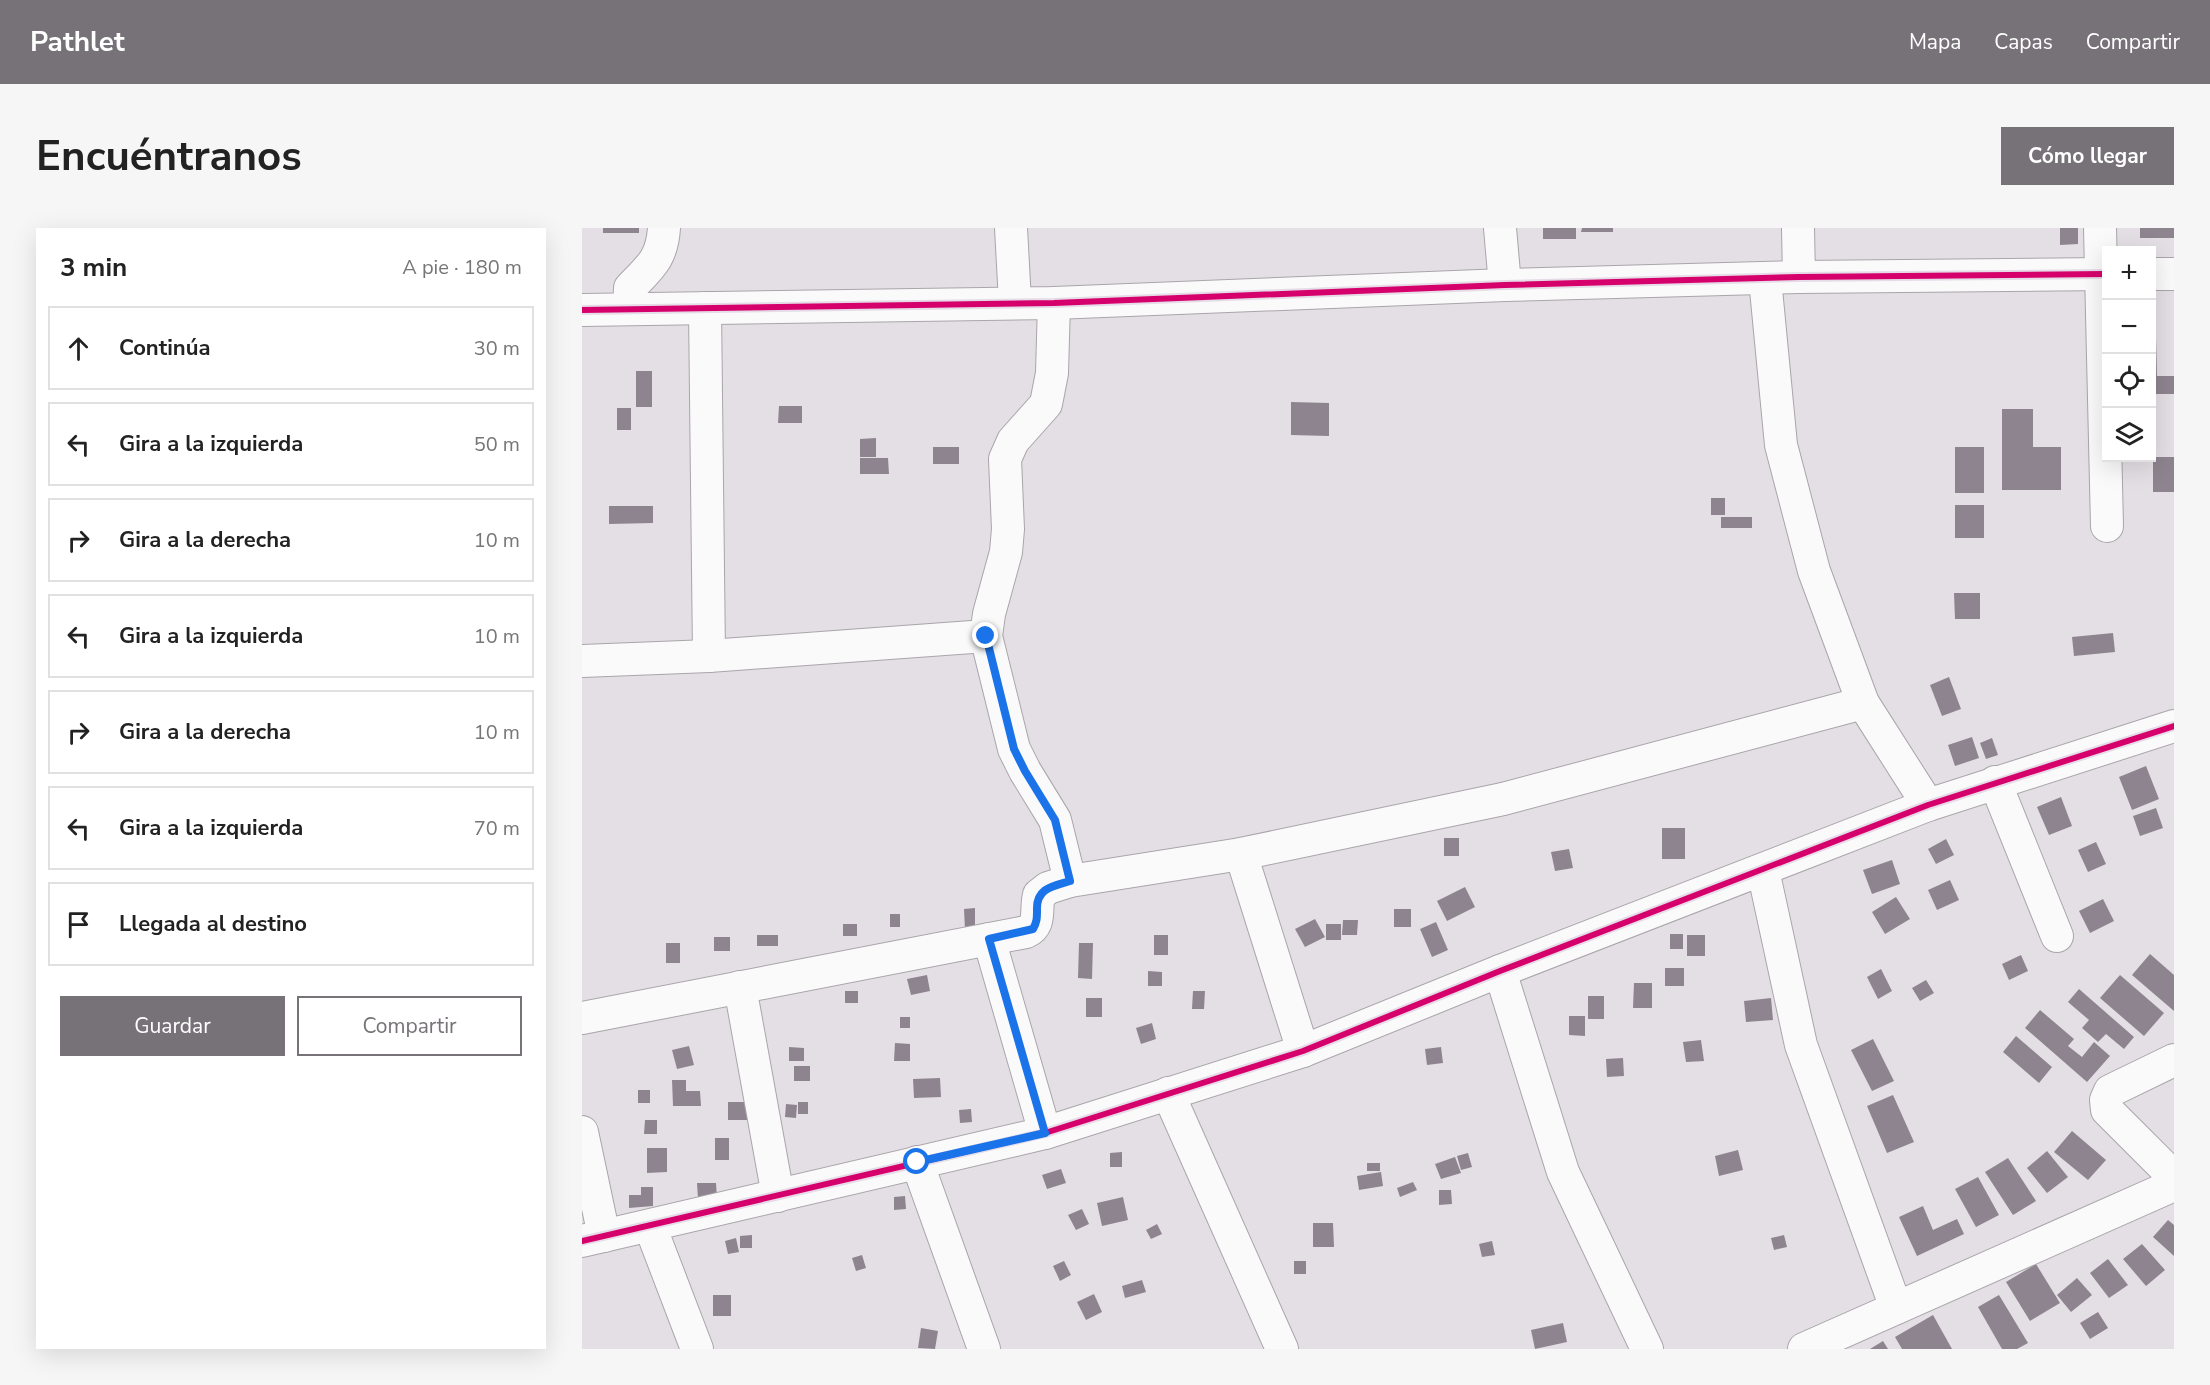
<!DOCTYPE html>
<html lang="es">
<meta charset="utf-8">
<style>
body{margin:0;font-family:"Nunito Sans",sans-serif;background:#f6f6f6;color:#222}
.controls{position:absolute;right:18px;top:18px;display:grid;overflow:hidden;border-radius:0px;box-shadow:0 6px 24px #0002}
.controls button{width:54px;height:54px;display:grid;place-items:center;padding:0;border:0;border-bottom:2px solid #e0e0e0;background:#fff;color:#222;font:30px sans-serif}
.stop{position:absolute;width:18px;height:18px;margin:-14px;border:4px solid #1a73e8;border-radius:50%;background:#fff}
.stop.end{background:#1a73e8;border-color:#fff;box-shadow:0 2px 6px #0008}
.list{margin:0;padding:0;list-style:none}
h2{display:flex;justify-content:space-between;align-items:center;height:78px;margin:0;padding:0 24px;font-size:26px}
h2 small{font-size:20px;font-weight:400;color:#767676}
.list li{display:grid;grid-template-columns:39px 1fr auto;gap:18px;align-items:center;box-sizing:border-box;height:84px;margin:0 12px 12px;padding:0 12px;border:2px solid #e0e0e0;border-radius:0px}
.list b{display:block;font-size:22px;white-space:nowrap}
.list em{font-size:20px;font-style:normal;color:#767676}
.actions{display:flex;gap:12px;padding:18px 24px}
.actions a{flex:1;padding:14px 0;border:2px solid #767277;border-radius:0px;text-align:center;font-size:21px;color:#767277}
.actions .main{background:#767277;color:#fff}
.icon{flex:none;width:33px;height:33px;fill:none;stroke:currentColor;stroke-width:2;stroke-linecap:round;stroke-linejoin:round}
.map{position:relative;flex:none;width:1592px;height:1121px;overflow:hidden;border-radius:0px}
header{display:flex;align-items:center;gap:36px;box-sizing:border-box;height:84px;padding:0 30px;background:#767277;color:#fff}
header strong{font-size:28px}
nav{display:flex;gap:33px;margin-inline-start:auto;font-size:21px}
.intro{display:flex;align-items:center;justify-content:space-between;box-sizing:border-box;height:144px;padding:0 36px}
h1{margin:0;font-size:42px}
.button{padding:15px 27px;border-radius:0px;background:#767277;color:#fff;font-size:21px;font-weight:700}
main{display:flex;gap:36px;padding:0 36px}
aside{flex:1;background:#fff;border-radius:0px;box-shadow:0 6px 24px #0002}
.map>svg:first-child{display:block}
.building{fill:#8e8490}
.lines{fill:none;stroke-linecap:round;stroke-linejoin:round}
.minor-casing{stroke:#a9a5aa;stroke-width:34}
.minor{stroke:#fbfafb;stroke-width:32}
.cycleway-casing{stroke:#e5dce7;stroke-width:10}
.cycleway{stroke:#d6006c;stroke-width:6}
.route{stroke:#1a73e8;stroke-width:8}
</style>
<header>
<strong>Pathlet</strong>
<nav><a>Mapa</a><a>Capas</a><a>Compartir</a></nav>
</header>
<div class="intro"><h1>Encuéntranos</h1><a class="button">Cómo llegar</a></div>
<main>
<aside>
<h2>3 min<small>A pie · 180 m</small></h2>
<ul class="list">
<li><svg class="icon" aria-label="ahead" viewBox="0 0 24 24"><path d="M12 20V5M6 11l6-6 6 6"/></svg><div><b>Continúa</b></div><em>30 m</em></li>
<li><svg class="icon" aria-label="left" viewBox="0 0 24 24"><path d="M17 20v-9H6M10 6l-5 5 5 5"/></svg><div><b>Gira a la izquierda</b></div><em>50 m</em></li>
<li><svg class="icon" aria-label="right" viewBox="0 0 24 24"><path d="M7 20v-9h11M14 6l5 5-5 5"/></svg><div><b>Gira a la derecha</b></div><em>10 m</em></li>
<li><svg class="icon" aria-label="left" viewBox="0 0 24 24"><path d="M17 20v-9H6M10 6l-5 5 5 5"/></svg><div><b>Gira a la izquierda</b></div><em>10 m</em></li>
<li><svg class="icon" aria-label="right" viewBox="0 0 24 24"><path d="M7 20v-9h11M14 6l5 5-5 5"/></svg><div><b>Gira a la derecha</b></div><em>10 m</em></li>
<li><svg class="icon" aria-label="left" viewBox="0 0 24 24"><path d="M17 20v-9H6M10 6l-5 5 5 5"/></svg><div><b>Gira a la izquierda</b></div><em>70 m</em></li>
<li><svg class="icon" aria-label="arrive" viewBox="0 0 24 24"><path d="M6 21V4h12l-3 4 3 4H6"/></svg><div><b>Llegada al destino</b></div></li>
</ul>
<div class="actions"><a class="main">Guardar</a><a>Compartir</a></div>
</aside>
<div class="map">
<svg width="1592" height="1121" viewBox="0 0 1592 1121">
<rect width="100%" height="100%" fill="#e4dfe4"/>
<g class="building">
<rect x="21" y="0" width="36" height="5"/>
<rect x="961" y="0" width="33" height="11"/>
<path d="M1000,0H1031V4H999Z"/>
<path d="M1478,0H1496V16L1478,17Z"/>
<rect x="1558" y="0" width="34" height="10"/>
<path d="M1570,109H1574L1575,148H1592V166H1570Z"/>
<rect x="54" y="143" width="16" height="36"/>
<path d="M709,174L747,175V208L709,207Z"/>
<path d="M197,178H220V195H196Z"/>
<rect x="35" y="180" width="14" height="22"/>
<path d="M1420,181H1451V219H1479V262H1420Z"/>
<path d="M294,210V229H278V211Z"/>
<rect x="351" y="219" width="26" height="17"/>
<rect x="1373" y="219" width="29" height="46"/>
<rect x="1571" y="229" width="21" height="35"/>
<path d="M278,230H306L307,246H278Z"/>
<rect x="1129" y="270" width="14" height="17"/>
<rect x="1373" y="277" width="29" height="33"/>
<path d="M27,278H71V295L27,296Z"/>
<rect x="1139" y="289" width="31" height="11"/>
<path d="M1372,365H1398V391H1373Z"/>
<path d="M1531,405L1533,424L1492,428L1490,409Z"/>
<path d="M1367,449L1379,481L1360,488L1348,457Z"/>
<path d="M1390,509L1397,530L1373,538L1366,517Z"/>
<path d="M1410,510L1416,527L1404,531L1398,515Z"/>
<path d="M1564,538L1577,571L1550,582L1537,549Z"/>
<path d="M1479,569L1490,598L1467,607L1455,579Z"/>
<path d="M1574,580L1581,600L1558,608L1551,588Z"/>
<rect x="1080" y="600" width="23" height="31"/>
<rect x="862" y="610" width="15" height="18"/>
<path d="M1364,611L1372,627L1354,636L1346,621Z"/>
<path d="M1514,614L1524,636L1506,644L1496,622Z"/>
<path d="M987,621L991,640L973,643L969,624Z"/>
<path d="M1310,632L1318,656L1290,666L1281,642Z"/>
<path d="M1368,652L1377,672L1355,682L1346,662Z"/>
<path d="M883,659L893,679L865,693L855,673Z"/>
<path d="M1314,669L1328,691L1303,706L1290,684Z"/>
<path d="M1521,671L1532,693L1508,705L1497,683Z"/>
<path d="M393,680V702H383L382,681Z"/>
<rect x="812" y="681" width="17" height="18"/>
<rect x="308" y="686" width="10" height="13"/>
<path d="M733,691L743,709L723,719L713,701Z"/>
<path d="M761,692H776L775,707H760Z"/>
<path d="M854,694L866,722L850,729L838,701Z"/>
<rect x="261" y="696" width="14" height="12"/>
<rect x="744" y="696" width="15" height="16"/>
<rect x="1088" y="706" width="13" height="15"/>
<rect x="175" y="707" width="21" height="11"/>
<rect x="572" y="707" width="14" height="20"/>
<rect x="1105" y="707" width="18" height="21"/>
<rect x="132" y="709" width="16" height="14"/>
<rect x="84" y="715" width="14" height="20"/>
<path d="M497,715H511L510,751L496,750Z"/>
<path d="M1568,726L1592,747V783L1550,747Z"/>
<path d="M1439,727L1446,743L1427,752L1420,736Z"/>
<rect x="1083" y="740" width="19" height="18"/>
<path d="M1299,741L1310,763L1296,771L1285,749Z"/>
<path d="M566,743L580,744V758H566Z"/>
<path d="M345,747L348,763L329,767L325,751Z"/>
<path d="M1538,747L1582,785L1562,808L1518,770Z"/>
<path d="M1344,752L1352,765L1338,773L1330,760Z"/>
<path d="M1052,755H1070V780H1051Z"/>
<path d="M1497,761L1552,809L1542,821L1524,806L1516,814L1500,800L1507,792L1486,774Z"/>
<rect x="263" y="763" width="13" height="12"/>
<path d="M611,763H623L622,781H610Z"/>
<rect x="1006" y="768" width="16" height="23"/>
<rect x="504" y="770" width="16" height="19"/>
<path d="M1189,770L1191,792L1164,794L1162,773Z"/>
<path d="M1458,782L1492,811L1486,818L1500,829L1512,814L1528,828L1505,854L1443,800Z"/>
<path d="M987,788H1003V808L987,807Z"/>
<rect x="318" y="789" width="10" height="11"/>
<path d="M570,795L574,811L559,816L554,800Z"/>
<path d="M1434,808L1470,839L1457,855L1421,824Z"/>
<path d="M1291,811L1312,853L1290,863L1269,822Z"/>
<path d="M1119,812L1122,833L1104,834L1101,814Z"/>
<path d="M313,815L328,816V833H312Z"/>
<path d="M107,818L112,837L95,841L90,822Z"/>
<path d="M207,819L222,820V833H207Z"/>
<path d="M859,819L861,835L845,837L843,821Z"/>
<path d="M1041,830L1042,848L1025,849L1024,831Z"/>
<rect x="212" y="838" width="16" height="15"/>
<path d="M358,850L359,869L332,870L331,851Z"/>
<path d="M90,852H104V863H118L119,878H91Z"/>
<rect x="56" y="862" width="12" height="13"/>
<path d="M1311,867L1332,914L1305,925L1285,878Z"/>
<rect x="146" y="874" width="20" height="18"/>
<rect x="216" y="874" width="10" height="12"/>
<path d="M204,876L215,877L214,890L203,889Z"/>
<path d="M389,881L390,894L378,895L377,882Z"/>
<path d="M63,892H75V906H62Z"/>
<path d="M1490,903L1524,932L1506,952L1472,924Z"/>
<rect x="133" y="910" width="14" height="22"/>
<path d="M65,920H85V944L65,945Z"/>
<path d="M1156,922L1161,942L1137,948L1133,928Z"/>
<path d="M1465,923L1486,949L1465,965L1445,940Z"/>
<path d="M540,924V939H528V925Z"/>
<path d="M886,925L890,939L879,942L875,928Z"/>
<path d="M873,929L879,945L859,951L853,936Z"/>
<path d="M1426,930L1454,973L1431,987L1403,944Z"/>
<rect x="785" y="935" width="13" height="8"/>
<path d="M479,941L484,955L465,961L460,947Z"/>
<path d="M799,944L801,958L777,962L775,948Z"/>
<path d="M1396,949L1417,987L1394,999L1373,961Z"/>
<path d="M831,954L835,962L818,969L815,960Z"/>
<path d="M115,955H134L135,971H116Z"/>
<path d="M59,959H71V978L47,980V967H59Z"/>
<path d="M857,962H869L870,976L857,977Z"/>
<path d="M323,968L324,981L312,982V969Z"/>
<path d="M541,969L546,992L520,998L515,975Z"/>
<path d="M1341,978L1351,1002L1375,991L1382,1006L1335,1028L1317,989Z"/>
<path d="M500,981L507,996L494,1002L486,987Z"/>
<path d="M1586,992L1592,997V1028L1571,1009Z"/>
<path d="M731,995H751L752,1019H731Z"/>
<path d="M575,996L580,1006L569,1011L564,1002Z"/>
<path d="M170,1007V1020H158V1008Z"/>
<path d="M1202,1007L1205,1019L1192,1022L1189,1010Z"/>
<path d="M154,1010L157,1024L146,1026L143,1013Z"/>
<path d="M910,1013L913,1027L900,1029L897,1016Z"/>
<path d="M1560,1016L1583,1042L1564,1058L1541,1031Z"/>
<path d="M280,1027L284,1040L274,1043L270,1030Z"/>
<path d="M1526,1031L1546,1057L1527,1070L1508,1045Z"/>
<path d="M482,1033L489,1047L478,1053L471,1038Z"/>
<rect x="712" y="1033" width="12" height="13"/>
<path d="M1454,1036L1478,1075L1448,1093L1424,1054Z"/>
<path d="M1495,1050L1510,1067L1489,1084L1475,1067Z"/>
<path d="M560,1052L564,1064L543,1070L540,1058Z"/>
<path d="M512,1066L520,1084L504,1092L495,1074Z"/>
<rect x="131" y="1067" width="18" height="21"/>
<path d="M1417,1067L1446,1115L1435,1121H1420L1396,1079Z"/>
<path d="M1516,1084L1526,1100L1508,1111L1498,1095Z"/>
<path d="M1351,1087L1370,1121H1320L1313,1109Z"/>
<path d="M981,1095L985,1114L953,1121L949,1102Z"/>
<path d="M339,1100L356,1103L353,1121L336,1120Z"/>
<path d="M1301,1113L1306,1121H1288Z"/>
</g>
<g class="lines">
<g class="minor-casing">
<g id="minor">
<path d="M429,0L433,74"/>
<path d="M918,0L923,57"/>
<path d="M1216,0L1217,49"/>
<path d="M1518,0L1525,298"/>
<path d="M1570,46H1592"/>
<path d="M1183,51L1199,217L1232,343L1281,475L1346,577"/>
<path d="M472,75L470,145L464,176L431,213L423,231L426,301L424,324L407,386L404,408L432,521L443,543L473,592L488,653"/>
<path d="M123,80L127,428"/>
<path d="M47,81L48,60C68,39 80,31 82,0"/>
<path d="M0,82L472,75L923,57L1217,49L1524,46"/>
<path d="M0,433L127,428L404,408"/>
<path d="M1413,554L1475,708"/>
<path d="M659,626L721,823"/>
<path d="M1181,642L1219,817L1314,1080"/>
<path d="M407,711L463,905"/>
<path d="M918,743L981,944L1065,1121"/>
<path d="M158,759L196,968"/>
<path d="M0,790L444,704C460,697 453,681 457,667L466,660L488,653L659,626L921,571L1281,475"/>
<path d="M1592,832L1528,863L1524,872L1525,882L1592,949"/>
<path d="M586,865L700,1121"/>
<path d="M0,904L22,1008"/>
<path d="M335,934L402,1121"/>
<path d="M68,998L115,1121"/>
<path d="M0,1013L463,905L721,823L918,743L1346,577L1592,498"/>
<path d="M1222,1121L1592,957"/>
</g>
</g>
<use href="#minor" class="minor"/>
<g class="cycleway-casing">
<g id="cycleway">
<path d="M0,82L472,75L923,57L1217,49L1524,46"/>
<path d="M0,1013L463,905L721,823L918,743L1346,577L1592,498"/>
</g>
</g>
<use href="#cycleway" class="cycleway"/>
</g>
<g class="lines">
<path class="route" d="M335,934L463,905L407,711L451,701C455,694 455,690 455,682C454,660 471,658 488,653L473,592L443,543L432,521L404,408"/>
</g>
</svg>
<div class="controls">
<button>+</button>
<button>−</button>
<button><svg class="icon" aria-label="locate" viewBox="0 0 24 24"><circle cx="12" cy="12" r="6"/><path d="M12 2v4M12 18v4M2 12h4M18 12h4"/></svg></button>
<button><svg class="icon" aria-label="layers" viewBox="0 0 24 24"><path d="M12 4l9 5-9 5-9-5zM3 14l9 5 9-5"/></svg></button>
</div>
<div class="stop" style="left:335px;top:934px"></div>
<div class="stop end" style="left:404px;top:408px"></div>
</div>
</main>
